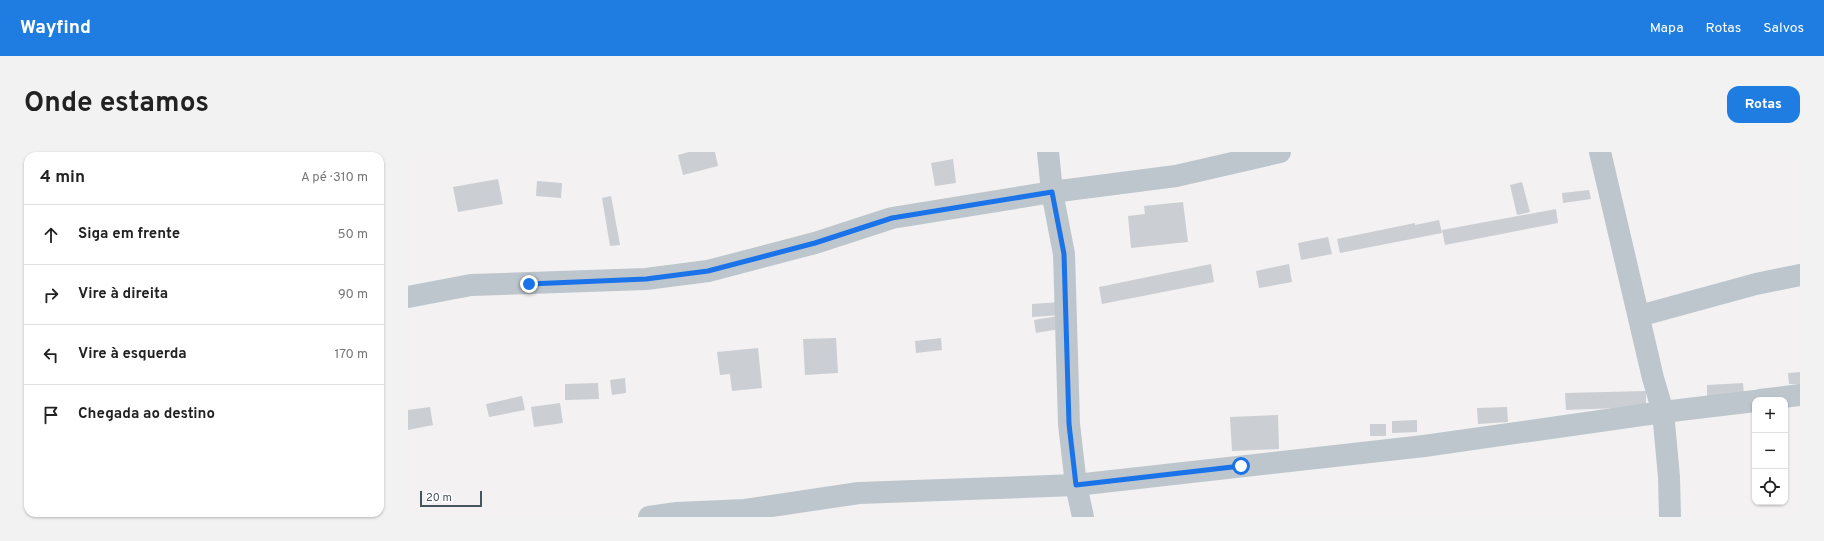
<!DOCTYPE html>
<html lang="pt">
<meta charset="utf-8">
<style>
body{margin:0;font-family:Overpass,sans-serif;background:#f2f2f2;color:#222}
.controls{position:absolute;right:12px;bottom:12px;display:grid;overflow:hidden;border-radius:8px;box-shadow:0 1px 3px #0004}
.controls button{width:36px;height:36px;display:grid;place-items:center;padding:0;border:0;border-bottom:1px solid #e0e0e0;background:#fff;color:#222;font:20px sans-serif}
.scale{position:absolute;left:12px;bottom:10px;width:62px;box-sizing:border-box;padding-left:4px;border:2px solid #49555e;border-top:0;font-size:11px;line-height:14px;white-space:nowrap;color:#49555e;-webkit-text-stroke:3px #fff;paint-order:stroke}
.stop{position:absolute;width:12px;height:12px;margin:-9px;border:3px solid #1a73e8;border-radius:50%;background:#fff}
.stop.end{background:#1a73e8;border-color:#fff;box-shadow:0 1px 4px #0008}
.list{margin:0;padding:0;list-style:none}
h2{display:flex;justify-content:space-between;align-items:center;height:52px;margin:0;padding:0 16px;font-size:17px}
h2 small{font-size:13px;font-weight:400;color:#767676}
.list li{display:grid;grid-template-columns:26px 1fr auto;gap:12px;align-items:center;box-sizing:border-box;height:60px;padding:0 16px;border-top:1px solid #e0e0e0}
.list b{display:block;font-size:15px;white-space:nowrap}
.list em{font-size:13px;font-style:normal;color:#767676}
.icon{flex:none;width:22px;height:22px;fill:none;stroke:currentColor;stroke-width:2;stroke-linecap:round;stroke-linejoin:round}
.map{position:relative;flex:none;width:1392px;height:365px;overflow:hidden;border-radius:12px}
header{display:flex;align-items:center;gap:24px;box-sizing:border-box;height:56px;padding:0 20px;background:#1f7ce0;color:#fff}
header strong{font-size:19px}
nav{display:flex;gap:22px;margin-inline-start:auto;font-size:14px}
.intro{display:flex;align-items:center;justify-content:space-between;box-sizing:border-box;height:96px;padding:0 24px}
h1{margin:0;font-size:28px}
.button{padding:10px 18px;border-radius:12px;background:#1f7ce0;color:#fff;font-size:14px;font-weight:700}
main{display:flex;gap:24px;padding:0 24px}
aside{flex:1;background:#fff;border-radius:12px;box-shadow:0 1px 3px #0004}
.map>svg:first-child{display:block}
.building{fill:#cbced3}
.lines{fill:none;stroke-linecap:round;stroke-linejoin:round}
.street{stroke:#bdc6cd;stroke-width:22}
.route{stroke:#1a73e8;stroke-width:5}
</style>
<header>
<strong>Wayfind</strong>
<nav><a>Mapa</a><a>Rotas</a><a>Salvos</a></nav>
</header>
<div class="intro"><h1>Onde estamos</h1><a class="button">Rotas</a></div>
<main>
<aside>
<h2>4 min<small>A pé · 310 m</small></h2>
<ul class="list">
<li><svg class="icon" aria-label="ahead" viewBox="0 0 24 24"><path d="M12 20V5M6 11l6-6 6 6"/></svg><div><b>Siga em frente</b></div><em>50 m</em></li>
<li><svg class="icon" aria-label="right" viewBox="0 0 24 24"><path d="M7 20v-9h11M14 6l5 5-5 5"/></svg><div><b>Vire à direita</b></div><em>90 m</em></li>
<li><svg class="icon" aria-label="left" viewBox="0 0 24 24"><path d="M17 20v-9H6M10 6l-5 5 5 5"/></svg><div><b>Vire à esquerda</b></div><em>170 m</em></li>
<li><svg class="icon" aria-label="arrive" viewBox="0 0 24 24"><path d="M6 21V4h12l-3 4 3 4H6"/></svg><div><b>Chegada ao destino</b></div></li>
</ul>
</aside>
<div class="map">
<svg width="1392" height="365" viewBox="0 0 1392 365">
<rect width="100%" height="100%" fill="#f3f1f1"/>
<g class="building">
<path d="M281,0H307L310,14L275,23L270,3Z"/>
<path d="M545,7L548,31L527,34L523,11Z"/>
<path d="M90,27L95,52L50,60L45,35Z"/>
<path d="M129,29L154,31L153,46L128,44Z"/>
<path d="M1114,30L1122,60L1109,63L1102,33Z"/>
<path d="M1181,38L1183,47L1155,51L1154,41Z"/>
<path d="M203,44L212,93L202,94L194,46Z"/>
<path d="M775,50L780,90L723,96L720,64L737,62L736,54Z"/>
<path d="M1148,57L1150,71L1037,93L1034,78Z"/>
<path d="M1031,68L1034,81L932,101L929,87L1007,71V73Z"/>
<path d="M920,85L924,102L893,108L890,91Z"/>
<path d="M803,112L806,130L694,152L691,135Z"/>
<path d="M881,112L884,130L851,136L848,119Z"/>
<path d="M653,150L654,163L624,165V152Z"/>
<path d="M650,164L652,177L628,181L626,168Z"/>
<path d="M428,186L430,221L397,223L395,187Z"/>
<path d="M533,186L534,198L508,201L507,189Z"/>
<path d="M350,196L354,236L324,239L322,222L312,223L309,200Z"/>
<path d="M1392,220V232H1381L1380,221Z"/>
<path d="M217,226L218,241L204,243L202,228Z"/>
<path d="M190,231L191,247L157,248V232Z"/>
<path d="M1335,231L1336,243L1299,245V233Z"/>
<path d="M1238,239V255L1158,258L1157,241Z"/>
<path d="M114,244L117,258L81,265L78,252Z"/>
<path d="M152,251L155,271L126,275L123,255Z"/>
<path d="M22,255L25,273L0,278V258Z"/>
<path d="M1099,255L1100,270L1070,272L1069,256Z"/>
<path d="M870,263L871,297L824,299L822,265Z"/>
<path d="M1009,268V280L984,281V269Z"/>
<rect x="962" y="272" width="16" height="12"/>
</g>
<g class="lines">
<g class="street">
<path d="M640,0L644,40L656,102L661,272L668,333L675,365"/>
<path d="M1192,0L1245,226L1255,260L1261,325L1262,365"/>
<path d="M0,145L63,133L238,127L300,119L407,91L484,66L644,40L768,24L872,0"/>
<path d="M1231,164L1348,132L1392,123"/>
<path d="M1352,248L1392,243"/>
<path d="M241,365L269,361L337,358L451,341L668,333L1016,294L1255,260L1347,249"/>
</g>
</g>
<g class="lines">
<path class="route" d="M121,132L238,127L300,119L407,91L484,66L644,40L656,102L661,272L668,333L833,314"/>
</g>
</svg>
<div class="controls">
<button>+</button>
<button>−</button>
<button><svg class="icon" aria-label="locate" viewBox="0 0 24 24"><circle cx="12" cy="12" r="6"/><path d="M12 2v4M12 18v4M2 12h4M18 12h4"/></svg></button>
</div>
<div class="scale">20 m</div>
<div class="stop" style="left:833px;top:314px"></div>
<div class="stop end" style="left:121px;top:132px"></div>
</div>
</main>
